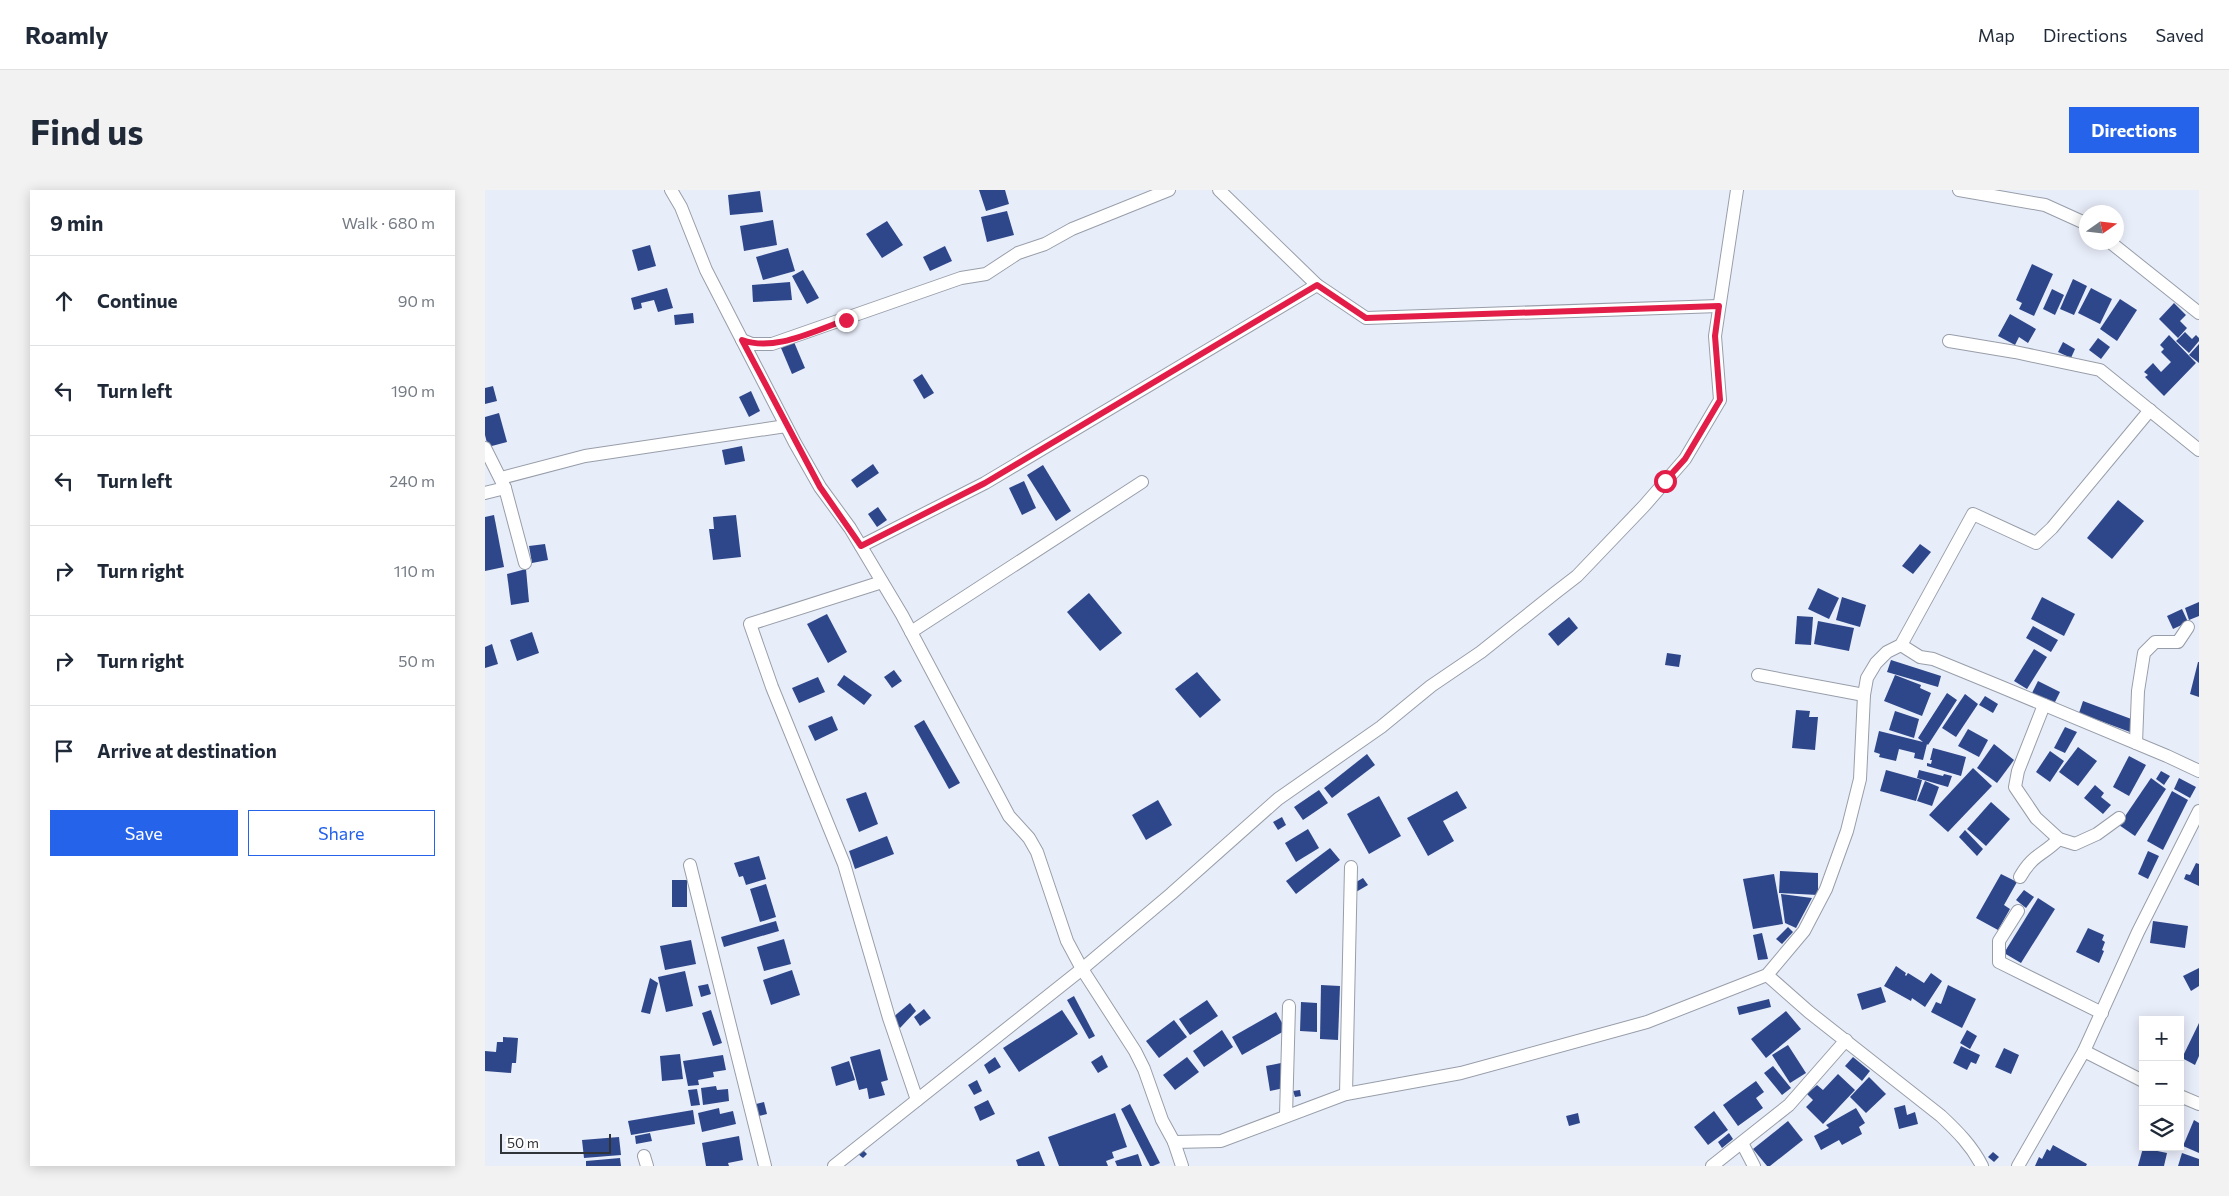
<!DOCTYPE html>
<meta charset="utf-8">
<style>
body{margin:0;font-family:Commissioner,sans-serif;background:#f2f2f3;color:#1f2937}
.controls{position:absolute;right:15px;bottom:15px;display:grid;overflow:hidden;border-radius:0px;box-shadow:0 2px 12px #0003}
.controls button{width:45px;height:45px;display:grid;place-items:center;padding:0;border:0;border-bottom:1px solid #e0e1e3;background:#fff;color:#1f2937;font:25px sans-serif}
.compass{position:absolute;left:1594px;top:15px;width:45px;height:45px;border-radius:50%;background:#fff;box-shadow:0 2px 12px #0003;rotate:76deg}
.scale{position:absolute;left:15px;bottom:12px;width:111px;box-sizing:border-box;padding-left:5px;border:2px solid #303337;border-top:0;font-size:14px;line-height:18px;white-space:nowrap;color:#303337;-webkit-text-stroke:4px #fff;paint-order:stroke}
.stop{position:absolute;width:15px;height:15px;margin:-11px;border:4px solid #e11d48;border-radius:50%;background:#fff}
.stop.end{background:#e11d48;border-color:#fff;box-shadow:0 1px 5px #0008}
.list{margin:0;padding:0;list-style:none}
h2{display:flex;justify-content:space-between;align-items:center;height:65px;margin:0;padding:0 20px;font-size:21px}
h2 small{font-size:16px;font-weight:400;color:#747a83}
.list li{display:grid;grid-template-columns:32px 1fr auto;gap:15px;align-items:center;box-sizing:border-box;height:90px;padding:0 20px;border-top:1px solid #e0e1e3}
.list b{display:block;font-size:19px;white-space:nowrap}
.list em{font-size:16px;font-style:normal;color:#747a83}
.actions{display:flex;gap:10px;padding:15px 20px}
.actions a{flex:1;padding:11px 0;border:1px solid #2563eb;border-radius:0px;text-align:center;font-size:18px;color:#2563eb}
.actions .main{background:#2563eb;color:#fff}
.icon{flex:none;width:28px;height:28px;fill:none;stroke:currentColor;stroke-width:2;stroke-linecap:round;stroke-linejoin:round}
.map{position:relative;flex:none;width:1714px;height:976px;overflow:hidden;border-radius:0px}
header{display:flex;align-items:center;gap:30px;box-sizing:border-box;height:70px;padding:0 25px;background:#fff;border-bottom:1px solid #e0e1e3}
header strong{font-size:24px}
nav{display:flex;gap:28px;margin-inline-start:auto;font-size:18px}
.intro{display:flex;align-items:center;justify-content:space-between;box-sizing:border-box;height:120px;padding:0 30px}
h1{margin:0;font-size:35px}
.button{padding:12px 22px;border-radius:0px;background:#2563eb;color:#fff;font-size:18px;font-weight:700}
main{display:flex;gap:30px;padding:0 30px}
aside{flex:1;background:#fff;border-radius:0px;box-shadow:0 2px 12px #0003}
.map>svg:first-child{display:block}
.building{fill:#2e478b}
.lines{fill:none;stroke-linecap:round;stroke-linejoin:round}
.street-casing{stroke:#989ea9;stroke-width:14}
.street{stroke:#fff;stroke-width:12}
.route{stroke:#e11d48;stroke-width:6}
</style>
<header>
<strong>Roamly</strong>
<nav><a>Map</a><a>Directions</a><a>Saved</a></nav>
</header>
<div class="intro"><h1>Find us</h1><a class="button">Directions</a></div>
<main>
<aside>
<h2>9 min<small>Walk · 680 m</small></h2>
<ul class="list">
<li><svg class="icon" aria-label="ahead" viewBox="0 0 24 24"><path d="M12 20V5M6 11l6-6 6 6"/></svg><div><b>Continue</b></div><em>90 m</em></li>
<li><svg class="icon" aria-label="left" viewBox="0 0 24 24"><path d="M17 20v-9H6M10 6l-5 5 5 5"/></svg><div><b>Turn left</b></div><em>190 m</em></li>
<li><svg class="icon" aria-label="left" viewBox="0 0 24 24"><path d="M17 20v-9H6M10 6l-5 5 5 5"/></svg><div><b>Turn left</b></div><em>240 m</em></li>
<li><svg class="icon" aria-label="right" viewBox="0 0 24 24"><path d="M7 20v-9h11M14 6l5 5-5 5"/></svg><div><b>Turn right</b></div><em>110 m</em></li>
<li><svg class="icon" aria-label="right" viewBox="0 0 24 24"><path d="M7 20v-9h11M14 6l5 5-5 5"/></svg><div><b>Turn right</b></div><em>50 m</em></li>
<li><svg class="icon" aria-label="arrive" viewBox="0 0 24 24"><path d="M6 21V4h12l-3 4 3 4H6"/></svg><div><b>Arrive at destination</b></div></li>
</ul>
<div class="actions"><a class="main">Save</a><a>Share</a></div>
</aside>
<div class="map">
<svg width="1714" height="976" viewBox="0 0 1714 976">
<rect width="100%" height="100%" fill="#e8edfa"/>
<g class="building">
<path d="M494,0H520L524,14L501,21Z"/>
<path d="M275,1L278,22L245,25L243,5Z"/>
<path d="M522,21L529,45L502,52L496,27Z"/>
<path d="M288,30L292,55L259,61L255,36Z"/>
<path d="M402,31L418,55L397,68L381,44Z"/>
<path d="M165,55L171,76L153,81L147,60Z"/>
<path d="M460,56L467,71L445,81L438,67Z"/>
<path d="M303,58L310,81L278,90L271,67Z"/>
<path d="M1547,74L1568,84L1549,126L1534,119L1537,113L1531,110Z"/>
<path d="M318,80L334,108L322,114L307,86Z"/>
<path d="M1588,89L1602,96L1589,125L1575,119Z"/>
<path d="M305,92L307,110L268,112L267,95Z"/>
<path d="M182,98L188,118L173,122L169,110L156,113L157,118L149,120L146,108Z"/>
<path d="M1606,98L1627,109L1615,134L1593,123Z"/>
<path d="M1567,99L1579,105L1570,125L1558,119Z"/>
<path d="M1635,109L1652,120L1632,151L1615,139Z"/>
<path d="M1689,113L1701,125L1695,131L1702,138L1693,148L1674,129Z"/>
<path d="M208,123L209,133L190,135L189,125Z"/>
<path d="M1525,124L1551,139L1543,153L1534,147L1530,155L1513,146Z"/>
<path d="M1700,142L1707,149L1711,145L1714,148V151L1704,163L1691,151Z"/>
<path d="M1684,145L1711,173L1679,206L1660,187L1663,185L1659,182L1668,173L1676,182L1686,172L1676,162L1679,159L1675,155Z"/>
<path d="M1613,148L1625,157L1616,169L1604,160Z"/>
<path d="M309,152L320,178L307,184L296,158Z"/>
<path d="M1578,152L1590,159L1586,168L1573,162Z"/>
<path d="M1714,154V173L1704,165Z"/>
<path d="M437,184L449,203L439,209L428,190Z"/>
<path d="M8,196L12,211L0,214V198Z"/>
<path d="M266,201L275,221L264,227L254,207Z"/>
<path d="M14,223L22,252L3,257L0,245V227Z"/>
<path d="M257,256L260,271L240,275L237,260Z"/>
<path d="M388,274L394,283L372,298L366,290Z"/>
<path d="M558,275L586,321L571,331L542,285Z"/>
<path d="M539,291L551,318L537,325L524,298Z"/>
<path d="M1633,310L1659,331L1627,369L1602,348Z"/>
<path d="M393,317L402,330L392,337L383,324Z"/>
<path d="M9,325L19,377L0,381V327Z"/>
<path d="M251,325L256,367L228,370L224,339H229L228,327Z"/>
<path d="M60,354L63,370L47,373L44,356Z"/>
<path d="M1435,354L1446,362L1428,384L1417,376Z"/>
<path d="M41,379L44,412L26,415L22,384Z"/>
<path d="M1333,398L1354,408L1344,429L1323,419Z"/>
<path d="M604,403L637,443L615,461L582,422Z"/>
<path d="M1357,407L1381,415L1375,437L1351,430Z"/>
<path d="M1557,407L1590,424L1579,446L1546,429Z"/>
<path d="M1714,412V426L1704,430L1700,418Z"/>
<path d="M1697,419L1703,432L1688,439L1682,426Z"/>
<path d="M342,424L362,462L343,473L322,434Z"/>
<path d="M1312,426L1328,427L1326,455L1310,454Z"/>
<path d="M1084,427L1093,438L1073,456L1063,444Z"/>
<path d="M1333,431L1369,438L1364,461L1329,454Z"/>
<path d="M1548,436L1573,450L1566,462L1541,448Z"/>
<path d="M47,442L54,463L32,471L25,450Z"/>
<path d="M7,454L13,474L0,478V457Z"/>
<path d="M1549,459L1562,467L1542,499L1529,491Z"/>
<path d="M1182,463L1196,465L1194,477L1180,475Z"/>
<path d="M1406,470L1456,486L1453,497L1402,482Z"/>
<path d="M1713,472H1714V507L1705,504Z"/>
<path d="M409,480L417,491L407,498L399,487Z"/>
<path d="M712,482L736,510L715,528L690,499Z"/>
<path d="M359,485L387,505L379,515L352,495Z"/>
<path d="M1410,485L1436,495L1435,498L1446,503L1437,526L1399,511Z"/>
<path d="M333,487L340,502L314,513L307,498Z"/>
<path d="M1553,491L1575,502L1569,514L1547,503Z"/>
<path d="M1462,503L1472,510L1443,555L1442,554L1438,570L1429,568L1430,563L1414,559L1411,571L1394,567L1395,564L1389,562L1394,541L1438,552L1433,548Z"/>
<path d="M1480,504L1493,514L1471,547L1457,538Z"/>
<path d="M1500,506L1513,514L1508,523L1494,515Z"/>
<path d="M1598,511L1649,530L1645,542L1594,523Z"/>
<path d="M1311,520L1325,521L1324,527H1333L1330,560L1307,558Z"/>
<path d="M1410,521L1434,529L1429,548L1404,540Z"/>
<path d="M347,526L353,540L330,551L323,536Z"/>
<path d="M439,530L475,593L464,599L429,536Z"/>
<path d="M1580,537L1592,542L1580,563L1569,558Z"/>
<path d="M1483,539L1503,550L1494,567L1473,556Z"/>
<path d="M1509,554L1529,570L1512,593L1492,578Z"/>
<path d="M1593,557L1612,571L1593,596L1574,582Z"/>
<path d="M1448,558L1481,567L1476,586L1442,576V573L1446,574L1447,570H1445Z"/>
<path d="M1565,561L1579,571L1565,592L1551,582Z"/>
<path d="M882,564L890,575L847,608L839,598Z"/>
<path d="M1644,566L1661,575L1644,606L1628,597Z"/>
<path d="M1488,578L1507,596L1463,642L1444,625Z"/>
<path d="M1401,580L1437,590L1431,611L1395,601Z"/>
<path d="M1434,580L1458,586L1459,584L1467,586L1463,597L1432,588Z"/>
<path d="M1676,581L1685,586L1679,595L1671,589Z"/>
<path d="M1666,588L1681,599L1650,646L1634,635Z"/>
<path d="M1694,588L1711,597L1705,608L1689,599Z"/>
<path d="M1440,591L1454,597L1447,616L1432,611Z"/>
<path d="M1610,595L1619,603L1616,607L1626,615L1618,624L1599,608Z"/>
<path d="M834,600L843,613L818,630L809,617Z"/>
<path d="M972,601L982,618L958,631L969,651L943,666L922,628Z"/>
<path d="M1687,601L1703,610L1678,660L1662,651Z"/>
<path d="M381,602L393,634L374,642L361,609Z"/>
<path d="M894,606L916,646L884,664L862,624Z"/>
<path d="M673,610L687,635L661,650L647,625Z"/>
<path d="M1506,612L1525,629L1501,656L1482,639Z"/>
<path d="M797,627L801,635L793,640L788,632Z"/>
<path d="M823,639L834,658L811,672L800,653Z"/>
<path d="M1480,640L1498,659L1492,666L1474,647Z"/>
<path d="M402,646L409,664L370,679L364,661Z"/>
<path d="M845,658L855,670L811,704L801,691Z"/>
<path d="M1663,661L1674,666L1663,689L1653,684Z"/>
<path d="M274,666L281,689L261,695L258,686L254,687L249,673Z"/>
<path d="M1711,673L1714,674V696L1699,689L1701,684L1705,685Z"/>
<path d="M1295,681L1333,683V705L1294,703Z"/>
<path d="M1289,684L1298,734L1268,739L1258,689Z"/>
<path d="M1516,684L1532,692L1519,715L1525,719L1513,740L1491,728Z"/>
<path d="M878,688L883,695L871,702L866,695Z"/>
<rect x="187" y="690" width="15" height="27"/>
<path d="M281,694L291,727L275,732L265,699Z"/>
<path d="M1539,700L1549,707L1541,718L1531,710Z"/>
<path d="M1296,704L1327,708L1311,738L1300,733Z"/>
<path d="M1553,708L1570,719L1536,773L1519,763Z"/>
<path d="M291,731L294,741L239,757L236,747Z"/>
<path d="M1668,731L1703,736L1700,758L1665,753Z"/>
<path d="M1303,737L1308,742L1297,754L1291,749Z"/>
<path d="M1603,738L1619,745L1617,750L1620,752L1617,760L1619,761L1614,773L1591,762Z"/>
<path d="M1277,743L1283,769L1273,770L1268,745Z"/>
<path d="M299,749L306,774L279,781L272,757Z"/>
<path d="M206,750L211,774L180,780L175,756Z"/>
<path d="M1411,776L1421,783L1420,785L1421,786L1423,783L1439,793L1446,783L1457,791L1440,817L1427,808L1426,811L1399,796Z"/>
<path d="M1714,778V796L1706,801L1698,786Z"/>
<path d="M307,780L315,805L286,815L278,790Z"/>
<path d="M200,781L208,816L181,822L173,787Z"/>
<path d="M165,788L173,793L165,824L156,822Z"/>
<path d="M223,794L226,804L216,807L213,796Z"/>
<path d="M836,795L855,796L853,850L835,849Z"/>
<path d="M1463,795L1491,809L1477,838L1446,822L1451,812L1456,814Z"/>
<path d="M1396,797L1401,812L1377,820L1372,804Z"/>
<path d="M589,806L610,846L604,849L582,810Z"/>
<path d="M1284,809L1286,817L1254,825L1252,817Z"/>
<path d="M722,810L733,826L705,845L694,829Z"/>
<path d="M816,812L832,813V842L815,841Z"/>
<path d="M425,813L431,821L415,838L407,828Z"/>
<path d="M439,819L446,828L435,836L429,827Z"/>
<path d="M226,820L237,853L228,856L217,823Z"/>
<path d="M577,820L593,844L534,882L518,858Z"/>
<path d="M1301,821L1316,839L1281,868L1266,849Z"/>
<path d="M791,822L801,840L757,865L747,847Z"/>
<path d="M689,830L702,847L674,868L661,851Z"/>
<path d="M1714,833V866L1710,875L1697,868Z"/>
<path d="M737,840L748,857L719,877L708,861Z"/>
<path d="M1482,840L1492,846L1485,859L1475,853Z"/>
<path d="M18,847L33,848L31,873H27L26,883L0,881V861L11,862L12,852H18Z"/>
<path d="M1303,855L1321,883L1305,893L1287,865Z"/>
<path d="M1476,856L1495,865L1491,874L1486,872L1482,880L1468,873Z"/>
<path d="M1519,858L1534,865L1526,884L1510,877Z"/>
<path d="M395,859L403,890L396,892L400,905L384,909L382,898L374,900L365,867Z"/>
<path d="M195,864L198,889L177,891L175,866Z"/>
<path d="M238,865L241,880L228,882L229,887L213,890L214,895L203,896L198,871Z"/>
<path d="M617,865L623,877L613,883L606,872Z"/>
<path d="M510,867L516,877L504,884L499,875Z"/>
<path d="M702,867L714,882L690,900L678,885Z"/>
<path d="M1368,867L1385,881L1377,891L1360,876Z"/>
<path d="M364,871L370,890L351,896L346,877Z"/>
<path d="M796,873L799,898L785,901L781,876Z"/>
<path d="M1288,876L1306,898L1297,905L1279,883Z"/>
<path d="M1353,884L1370,900L1338,934L1321,917L1328,910L1322,904L1332,895L1338,900Z"/>
<path d="M1384,887L1401,904L1381,923L1365,907Z"/>
<path d="M492,890L497,901L489,905L483,895Z"/>
<path d="M1271,891L1279,902L1271,908L1278,918L1253,936L1238,915Z"/>
<path d="M231,896L232,900L243,899L244,911L218,915L216,898Z"/>
<path d="M212,899L215,915L206,916L203,900Z"/>
<path d="M815,900L816,906L810,907L808,901Z"/>
<path d="M503,910L510,924L495,931L489,917Z"/>
<path d="M279,912L282,924L274,926L271,914Z"/>
<path d="M645,914L675,973L668,976H665L636,919Z"/>
<path d="M1420,915L1422,925L1430,922L1433,934L1414,939L1409,918Z"/>
<path d="M234,918L235,924L248,921L251,934L217,942L213,923Z"/>
<path d="M1371,918L1380,933L1374,937L1377,944L1357,955L1354,950L1336,960L1329,946L1344,938L1341,935Z"/>
<path d="M208,920L210,934L146,945L143,931Z"/>
<path d="M1229,921L1243,940L1223,955L1209,937Z"/>
<path d="M630,923L642,957L627,962L629,968L621,971L623,976H574L563,947Z"/>
<path d="M1093,923L1095,933L1084,936L1081,926Z"/>
<path d="M1709,930L1714,933V963L1698,956Z"/>
<path d="M1303,931L1318,950L1285,976H1282L1268,959Z"/>
<path d="M165,943L167,951L151,954L150,946Z"/>
<path d="M1244,943L1248,949L1237,958L1233,952Z"/>
<path d="M254,946L258,970L243,973L244,976H221L217,953Z"/>
<path d="M134,947L136,965L99,968L97,950Z"/>
<path d="M1568,955L1602,974L1601,976H1550L1554,967L1557,969L1562,959L1565,961Z"/>
<path d="M1658,958L1682,963L1679,976H1653Z"/>
<path d="M377,959L382,964L378,968L373,964Z"/>
<path d="M554,961L560,976H533L531,970Z"/>
<path d="M1508,962L1514,967L1509,972L1503,967Z"/>
<path d="M1697,963L1714,969V976H1693Z"/>
<path d="M653,964L657,976H632L630,971Z"/>
<path d="M135,968L136,976H101V971Z"/>
</g>
<g class="lines">
<g class="street-casing">
<g id="street">
<path d="M186,0L196,17L221,80L310,253L335,297L365,338L417,425L524,626L544,648L552,662L582,751L597,779L650,861L659,879L677,930L689,952L697,976"/>
<path d="M734,0L832,95L881,128L1234,116"/>
<path d="M1474,0L1560,15L1602,34"/>
<path d="M1625,52L1714,123"/>
<path d="M257,150L267,154H287L476,88L501,84L533,63L560,54L587,39L684,0"/>
<path d="M1464,151L1530,162L1615,180L1714,260"/>
<path d="M0,258L20,298L40,373"/>
<path d="M16,288L100,266L301,236"/>
<path d="M0,303L20,298"/>
<path d="M376,356L500,293L832,95"/>
<path d="M397,392L265,434L287,497L359,674L404,828L432,910"/>
<path d="M426,442L657,292"/>
<path d="M1416,455L1435,467L1448,469L1514,496L1682,566L1714,581"/>
<path d="M1273,485L1379,505"/>
<path d="M1559,515L1533,581L1530,597L1551,628L1574,649L1590,654L1612,644L1634,628"/>
<path d="M1651,553L1653,501L1659,463L1670,452H1693L1703,437"/>
<path d="M205,675L280,976"/>
<path d="M1535,687C1548,664 1557,666 1574,649"/>
<path d="M1533,721L1514,751V772L1617,823"/>
<path d="M1282,785L1324,822L1456,926C1472,941 1487,956 1497,976"/>
<path d="M1599,861L1658,891"/>
<path d="M861,904L866,677"/>
<path d="M1695,906L1714,914"/>
<path d="M801,926L804,816"/>
<path d="M689,952L736,951L861,904L976,883L1162,832L1282,785L1319,741L1341,699L1362,641L1375,589L1379,505L1382,488L1391,473L1402,462L1416,455L1488,324L1551,353L1567,338L1665,220"/>
<path d="M1257,953L1269,976"/>
<path d="M159,966L162,976"/>
<path d="M349,976L597,779L686,704L793,609L896,537L946,496L996,462L1070,403L1092,386L1159,316L1200,269L1235,210L1230,146L1252,0"/>
<path d="M1227,976L1304,915L1361,850"/>
<path d="M1533,976L1599,861L1653,742L1714,621"/>
</g>
</g>
<use href="#street" class="street"/>
</g>
<g class="lines">
<path class="route" d="M361,130C328,141 290,162 257,150L335,297L376,356L500,293L832,95L881,128L1234,116L1230,146L1235,210L1200,269L1180,291"/>
</g>
</svg>
<div class="controls">
<button>+</button>
<button>−</button>
<button><svg class="icon" aria-label="layers" viewBox="0 0 24 24"><path d="M12 4l9 5-9 5-9-5zM3 14l9 5 9-5"/></svg></button>
</div>
<svg class="compass" viewBox="-18 -18 36 36"><path d="M0-13l5 13h-10z" fill="#e53935"/><path d="M0 13l5-13h-10z" fill="#747a83"/></svg>
<div class="scale">50 m</div>
<div class="stop" style="left:1180px;top:291px"></div>
<div class="stop end" style="left:361px;top:130px"></div>
</div>
</main>
